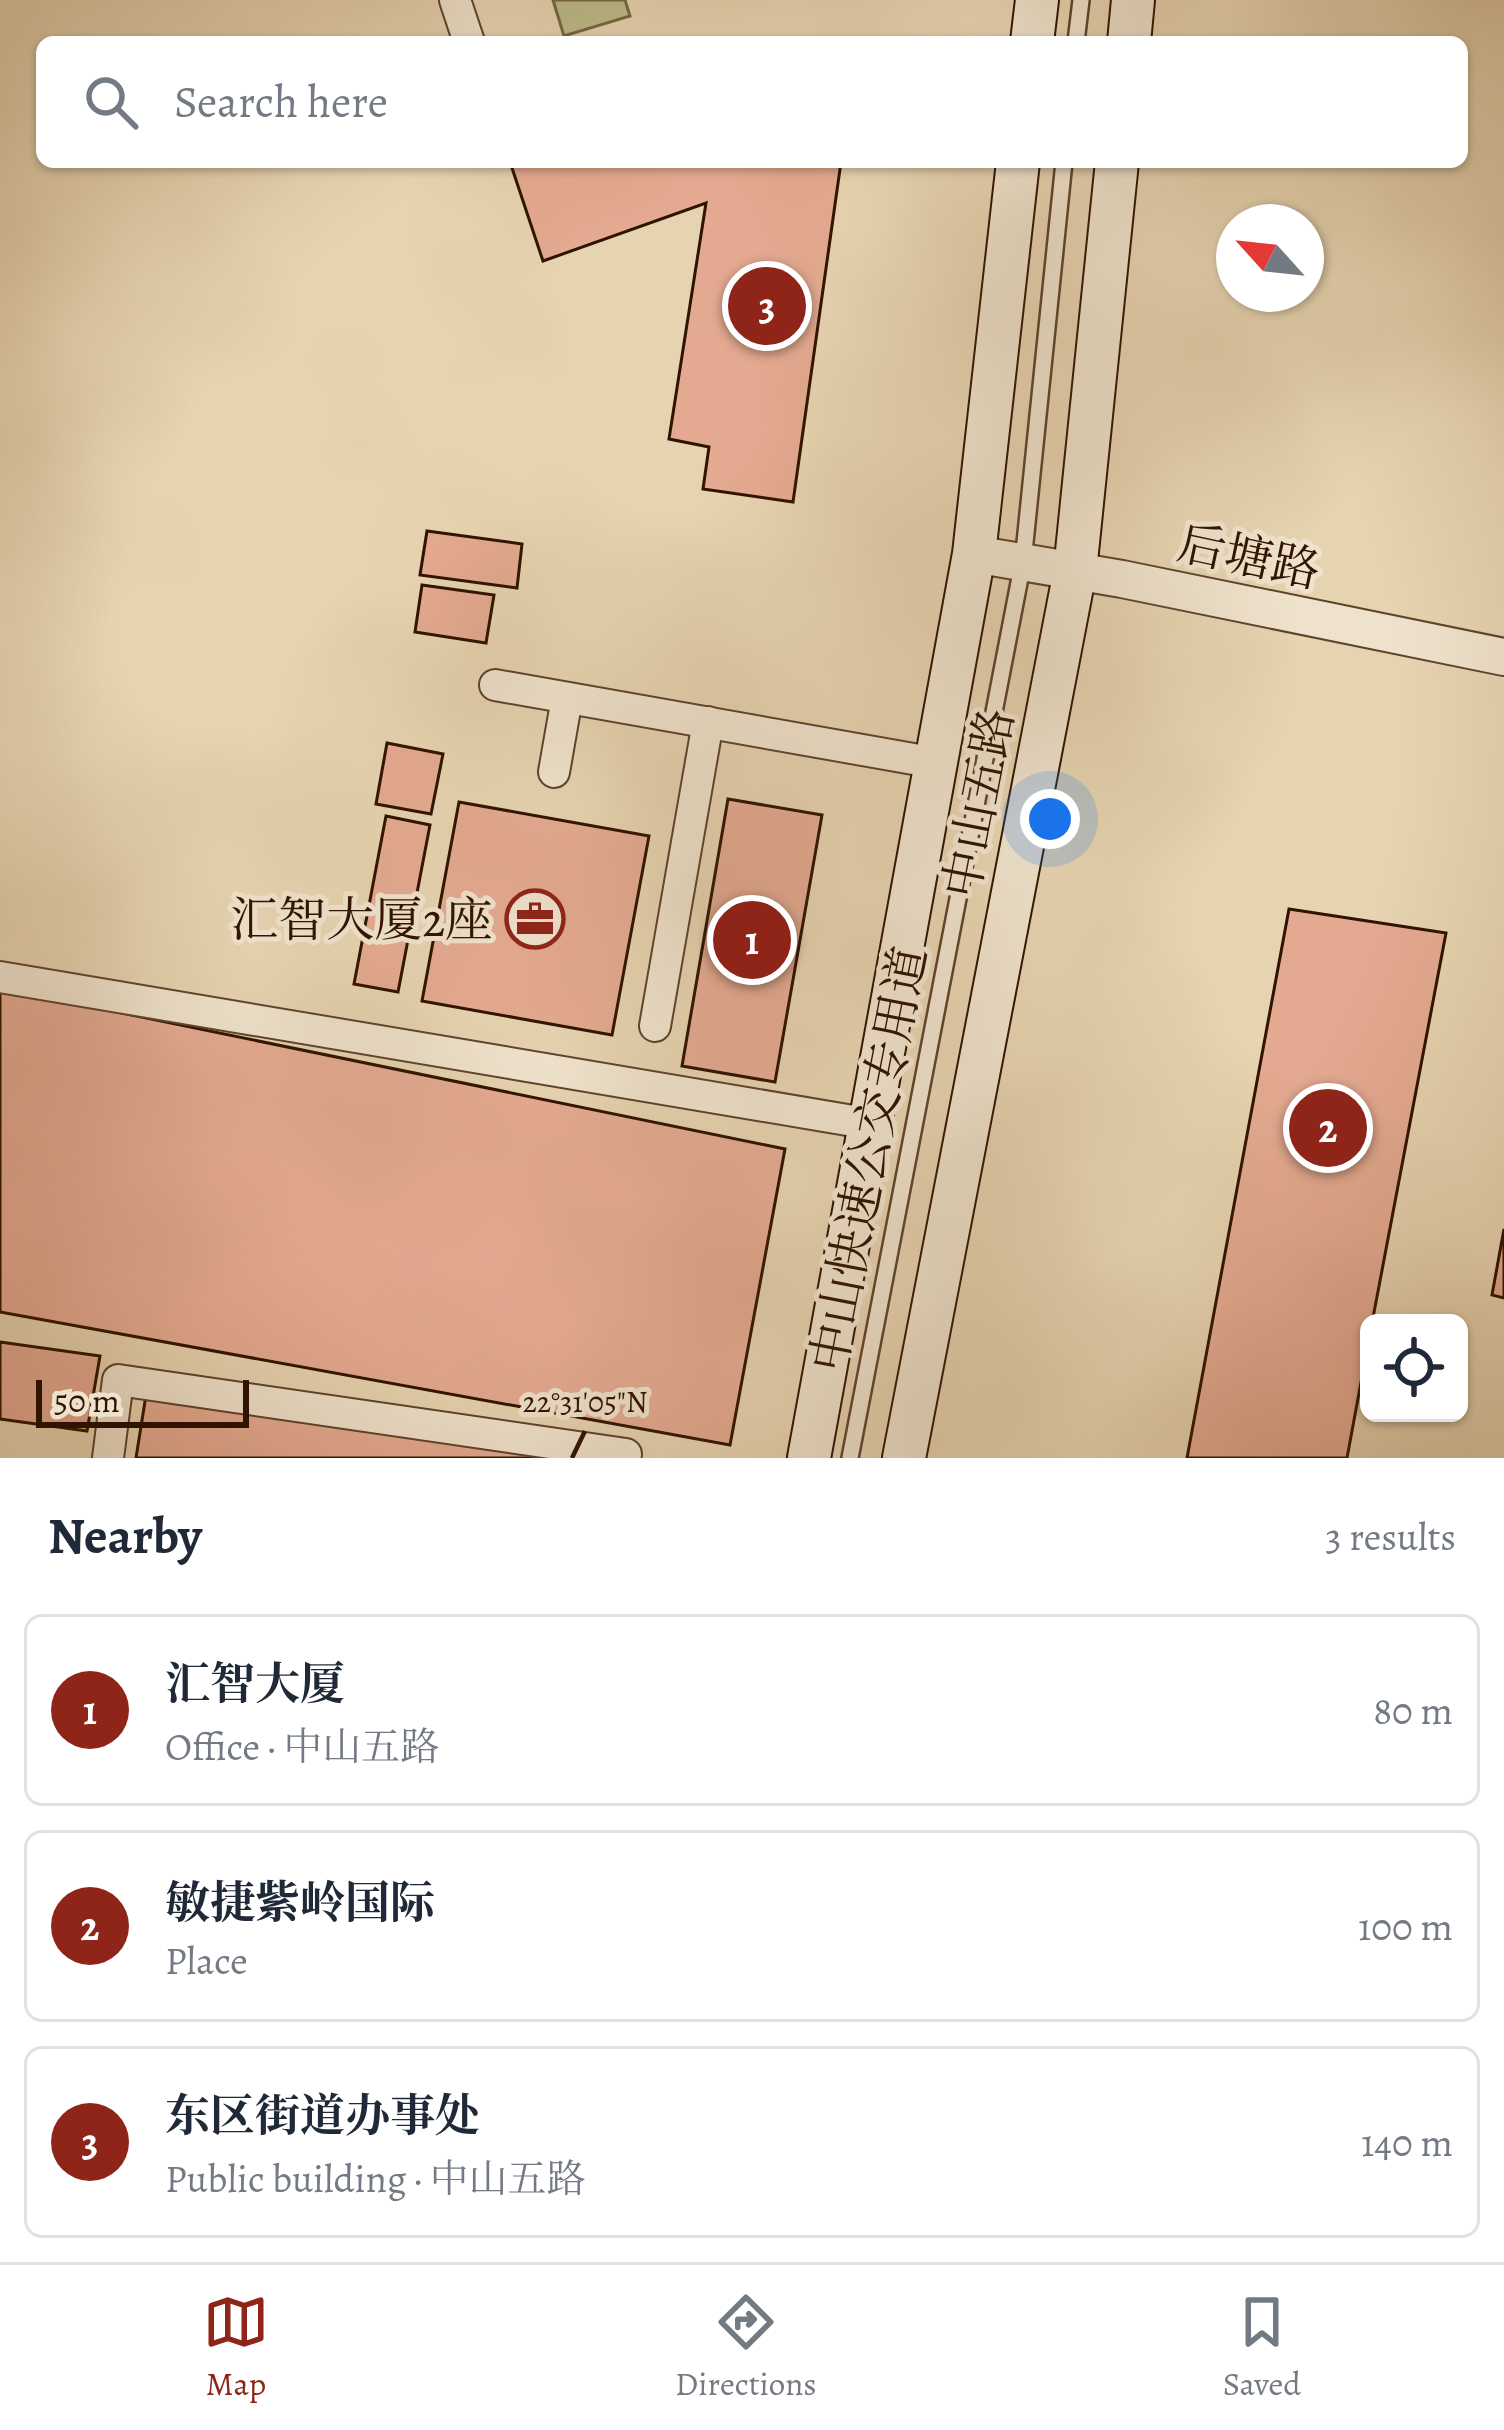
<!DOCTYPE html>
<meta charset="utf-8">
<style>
body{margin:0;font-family:Alegreya,"Noto Serif SC",serif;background:#f2f2f3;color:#1f2937}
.controls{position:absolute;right:36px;bottom:36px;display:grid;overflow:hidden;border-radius:18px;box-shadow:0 3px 9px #0004}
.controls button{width:108px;height:108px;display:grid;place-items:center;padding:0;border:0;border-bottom:3px solid #e0e1e3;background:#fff;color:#1f2937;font:60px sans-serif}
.compass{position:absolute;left:1216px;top:204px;width:108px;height:108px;border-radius:50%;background:#fff;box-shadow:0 3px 9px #0004;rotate:297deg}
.scale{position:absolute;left:36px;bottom:30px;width:213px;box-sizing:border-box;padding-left:12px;border:6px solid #301300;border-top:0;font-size:33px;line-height:42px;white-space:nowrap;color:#301300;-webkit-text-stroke:9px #efe2cc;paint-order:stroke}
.you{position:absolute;left:1050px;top:819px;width:42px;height:42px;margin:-30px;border:9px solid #fff;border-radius:50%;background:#1a73e8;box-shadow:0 0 0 18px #1a73e833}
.badge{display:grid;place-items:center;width:78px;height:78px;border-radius:50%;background:#8f2418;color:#fff;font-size:39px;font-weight:700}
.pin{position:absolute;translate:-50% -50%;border:6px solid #fff;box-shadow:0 3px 12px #0006}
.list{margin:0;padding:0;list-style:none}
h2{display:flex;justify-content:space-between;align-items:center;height:156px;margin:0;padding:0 48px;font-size:51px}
h2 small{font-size:39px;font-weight:400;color:#747a83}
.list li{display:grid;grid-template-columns:78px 1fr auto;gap:36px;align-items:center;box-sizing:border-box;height:192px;margin:0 24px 24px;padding:0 24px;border:3px solid #e0e1e3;border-radius:18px}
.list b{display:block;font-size:45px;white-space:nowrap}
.list p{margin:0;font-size:39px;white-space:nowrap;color:#747a83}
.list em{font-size:39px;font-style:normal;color:#747a83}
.icon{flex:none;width:66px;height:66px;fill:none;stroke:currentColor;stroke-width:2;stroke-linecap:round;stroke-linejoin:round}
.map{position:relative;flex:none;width:1504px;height:1458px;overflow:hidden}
.search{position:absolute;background:#fff;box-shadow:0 3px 9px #0004;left:36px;right:36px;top:36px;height:132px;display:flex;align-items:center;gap:30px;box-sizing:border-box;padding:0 42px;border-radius:18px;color:#747a83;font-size:45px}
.sheet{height:804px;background:#fff}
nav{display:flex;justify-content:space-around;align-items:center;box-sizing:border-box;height:168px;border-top:3px solid #e0e1e3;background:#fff;font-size:33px;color:#747a83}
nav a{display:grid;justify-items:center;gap:6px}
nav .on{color:#8f2418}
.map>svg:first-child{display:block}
.green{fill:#bbbb87;stroke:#766744;stroke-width:3}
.building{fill:#e4aa91;stroke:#301300;stroke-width:3}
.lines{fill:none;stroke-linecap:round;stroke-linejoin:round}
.service-casing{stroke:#5e432c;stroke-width:20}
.minor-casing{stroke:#5e432c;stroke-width:34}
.tertiary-casing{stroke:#5e432c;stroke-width:40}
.secondary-casing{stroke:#301300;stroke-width:46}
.service{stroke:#efe2cc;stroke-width:15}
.minor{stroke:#efe2cc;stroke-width:30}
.tertiary{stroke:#efe2cc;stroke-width:36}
.secondary{stroke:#efe2cc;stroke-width:42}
.ticks{fill:none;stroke:#301300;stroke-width:4.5}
.labels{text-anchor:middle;stroke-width:10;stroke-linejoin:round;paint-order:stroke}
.street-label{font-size:48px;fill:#301300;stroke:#efe2cc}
.poi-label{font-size:48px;fill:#301300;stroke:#efe2cc;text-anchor:end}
.ticks-label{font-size:30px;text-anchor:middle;fill:#301300;stroke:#efe2cc;stroke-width:10;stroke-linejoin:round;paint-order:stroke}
</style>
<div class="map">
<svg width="1504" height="1458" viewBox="0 0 1504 1458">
<rect width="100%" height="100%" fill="#e6d3b0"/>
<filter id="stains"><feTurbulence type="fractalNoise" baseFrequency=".00167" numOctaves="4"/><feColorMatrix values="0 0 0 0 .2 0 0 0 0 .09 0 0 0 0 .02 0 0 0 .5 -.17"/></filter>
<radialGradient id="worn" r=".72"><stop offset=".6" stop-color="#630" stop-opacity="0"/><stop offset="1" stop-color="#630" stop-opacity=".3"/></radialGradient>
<path class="green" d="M553,0H625L630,16L564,36Z"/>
<g class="building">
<path d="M510,162H841L793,502L703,489L709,447L669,439L706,203L543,261Z"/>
<path d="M427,531L522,544L517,588L420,575Z"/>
<path d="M422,585L494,595L486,643L415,632Z"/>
<path d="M387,743L443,754L431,814L376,804Z"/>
<path d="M728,799L822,815L775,1082L682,1066Z"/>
<path d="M459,802L649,836L612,1035L422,1001Z"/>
<path d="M386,816L430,825L398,992L354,984Z"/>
<path d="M1289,909L1446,933L1372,1323H1369V1339L1347,1458H1187Z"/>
<path d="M0,988L785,1149L730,1445L0,1312Z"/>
<path d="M1504,1229V1298L1492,1295Z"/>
<path d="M0,1342L100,1356L87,1431L0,1419Z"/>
<path d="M146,1395L572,1458H136Z"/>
</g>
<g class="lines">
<g class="service-casing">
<g id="service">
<path d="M1076,42L1081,0"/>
<path d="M850,1458L1023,562L1064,162"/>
</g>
</g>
<g class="minor-casing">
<g id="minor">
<path d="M455,0L469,42"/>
<path d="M495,685L936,763"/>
<path d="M554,772L567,698"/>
<path d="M0,977L871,1124"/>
<path d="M655,1026L708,722"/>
<path d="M108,1458L118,1380L626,1454L625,1458"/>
</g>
</g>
<g class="tertiary-casing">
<path id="tertiary" d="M974,554L1122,579L1504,657"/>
</g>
<g class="secondary-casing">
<g id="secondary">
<path d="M1032,42L1037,0"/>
<path d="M1129,42L1133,0"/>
<path d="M809,1458L974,554L1018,162"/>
<path d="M904,1458L1075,571L1117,162"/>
</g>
</g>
<use href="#service" class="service"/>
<use href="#minor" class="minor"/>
<use href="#tertiary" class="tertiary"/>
<use href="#secondary" class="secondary"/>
</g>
<path class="ticks" d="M572,1458L585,1431"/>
<defs>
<g id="office-ring" transform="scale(3)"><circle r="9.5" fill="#efe2cc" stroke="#8f2418" stroke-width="1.5"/><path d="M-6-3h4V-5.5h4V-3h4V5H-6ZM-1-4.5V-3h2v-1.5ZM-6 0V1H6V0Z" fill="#8f2418"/></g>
</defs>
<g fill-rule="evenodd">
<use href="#office-ring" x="535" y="919"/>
</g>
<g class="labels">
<g class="street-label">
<text transform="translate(1249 556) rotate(12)" y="17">后塘路</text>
<text transform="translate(978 803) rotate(-79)" y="17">中山五路</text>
<text transform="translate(868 1159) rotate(-79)" y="17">中山快速公交专用道</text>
</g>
<g class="poi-label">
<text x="493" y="936">汇智大厦2座</text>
</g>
</g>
<g class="ticks-label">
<text x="585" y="1412">22°31'05"N</text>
</g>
<rect width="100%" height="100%" filter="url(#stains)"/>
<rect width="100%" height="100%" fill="url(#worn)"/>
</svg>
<div class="controls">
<button><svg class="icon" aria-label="locate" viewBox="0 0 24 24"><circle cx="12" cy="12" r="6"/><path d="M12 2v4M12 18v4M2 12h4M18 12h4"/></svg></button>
</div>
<svg class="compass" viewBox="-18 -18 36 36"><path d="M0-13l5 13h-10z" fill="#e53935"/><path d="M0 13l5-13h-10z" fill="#747a83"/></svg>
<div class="scale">50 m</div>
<div class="you"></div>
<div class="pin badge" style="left:752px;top:940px">1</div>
<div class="pin badge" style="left:1328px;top:1128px">2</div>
<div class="pin badge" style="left:767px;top:306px">3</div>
<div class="search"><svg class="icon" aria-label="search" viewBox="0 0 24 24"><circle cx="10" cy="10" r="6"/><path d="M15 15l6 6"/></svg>Search here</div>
</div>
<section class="sheet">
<h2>Nearby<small>3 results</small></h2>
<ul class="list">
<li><span class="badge">1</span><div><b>汇智大厦</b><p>Office · 中山五路</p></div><em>80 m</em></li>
<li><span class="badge">2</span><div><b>敏捷紫岭国际</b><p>Place</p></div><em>100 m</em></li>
<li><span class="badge">3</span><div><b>东区街道办事处</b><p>Public building · 中山五路</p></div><em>140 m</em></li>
</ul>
</section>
<nav>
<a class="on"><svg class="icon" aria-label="map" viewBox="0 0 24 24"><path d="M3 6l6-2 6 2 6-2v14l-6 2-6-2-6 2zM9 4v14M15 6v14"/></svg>Map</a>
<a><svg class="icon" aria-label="directions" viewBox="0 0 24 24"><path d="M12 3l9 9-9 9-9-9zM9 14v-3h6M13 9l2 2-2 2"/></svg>Directions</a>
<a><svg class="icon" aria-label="saved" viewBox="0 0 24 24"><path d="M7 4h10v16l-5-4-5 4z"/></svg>Saved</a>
</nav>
